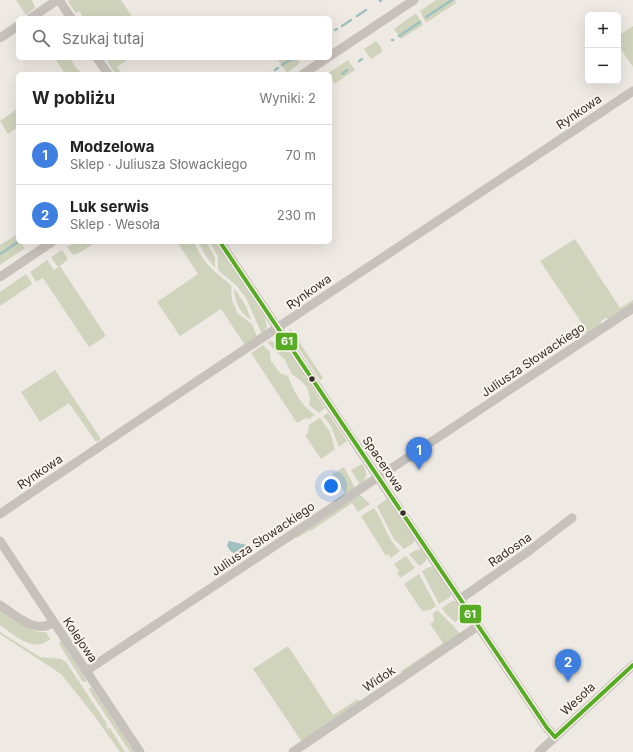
<!DOCTYPE html>
<html lang="pl">
<meta charset="utf-8">
<style>
body{margin:0;font-family:Inter,sans-serif;background:#f6f6f6;color:#222}
.controls{position:absolute;right:12px;top:12px;display:grid;overflow:hidden;border-radius:6px;box-shadow:0 4px 16px #0002}
.controls button{width:36px;height:36px;display:grid;place-items:center;padding:0;border:0;border-bottom:1px solid #e0e0e0;background:#fff;color:#222;font:20px sans-serif}
.you{position:absolute;left:331px;top:486px;width:14px;height:14px;margin:-10px;border:3px solid #fff;border-radius:50%;background:#1a73e8;box-shadow:0 0 0 6px #1a73e833}
.badge{display:grid;place-items:center;width:26px;height:26px;border-radius:50%;background:#ea580c;color:#fff;font-size:13px;font-weight:700}
.pin{position:absolute;translate:-50% -33px;filter:drop-shadow(0 1px 2px #0008)}
.pin::after{content:'';position:absolute;top:21px;width:14px;height:12px;background:inherit;clip-path:polygon(0 0,100% 0,50% 100%)}
.list{margin:0;padding:0;list-style:none}
h2{display:flex;justify-content:space-between;align-items:center;height:52px;margin:0;padding:0 16px;font-size:17px}
h2 small{font-size:13px;font-weight:400;color:#767676}
.list li{display:grid;grid-template-columns:26px 1fr auto;gap:12px;align-items:center;box-sizing:border-box;height:60px;padding:0 16px;border-top:1px solid #e0e0e0}
.list b{display:block;font-size:15px;white-space:nowrap}
.list p{margin:0;font-size:13px;white-space:nowrap;color:#767676}
.list em{font-size:13px;font-style:normal;color:#767676}
.icon{flex:none;width:22px;height:22px;fill:none;stroke:currentColor;stroke-width:2;stroke-linecap:round;stroke-linejoin:round}
.map{position:relative;flex:none;width:633px;height:752px;overflow:hidden}
.search{position:absolute;background:#fff;box-shadow:0 4px 16px #0002;left:16px;top:16px;width:316px;height:44px;display:flex;align-items:center;gap:10px;box-sizing:border-box;padding:0 14px;border-radius:6px;color:#767676;font-size:15px}
.panel{position:absolute;background:#fff;box-shadow:0 4px 16px #0002;left:16px;top:72px;width:316px;height:172px;border-radius:6px}
.map>svg:first-child{display:block}
.green{fill:#d0d4bd}
.water{fill:#9fc0bf}
.lines{fill:none;stroke-linecap:round;stroke-linejoin:round}
.stream{stroke:#9fc0bf;stroke-width:2.5}
.street{stroke:#c7c1bc;stroke-width:9}
.bus-1-casing{stroke:#faf3eb;stroke-width:7}
.bus-1{stroke:#58ac25;stroke-width:4}
.bus-dot{fill:#382e29;stroke:#faf3eb;stroke-width:1.5}
.labels{text-anchor:middle;stroke-width:4;stroke-linejoin:round;paint-order:stroke}
.street-label{font-size:12px;fill:#382e29;stroke:#faf3eb}
.line-badge{stroke:#faf3eb;stroke-width:1.5}
.badge-label{font-size:11px;text-anchor:middle;font-weight:bold;fill:#fff}
</style>
<div class="map">
<svg width="633" height="752" viewBox="0 0 633 752">
<rect width="100%" height="100%" fill="#eee9e3"/>
<g class="green">
<path d="M16,0H32L35,8L26,15Z"/>
<path d="M69,0H121L133,18H79L82,15L79,11L76,13L68,2Z"/>
<path d="M436,0H455L456,3L427,22L425,21L420,11Z"/>
<path d="M416,13L423,25L401,39L394,29Z"/>
<path d="M633,26V67L618,45V36Z"/>
<path d="M376,41L381,47L382,52L371,59L364,49Z"/>
<path d="M55,58H70L76,68L83,74H65Z"/>
<path d="M106,58H130L117,67L122,74H116L111,68Z"/>
<path d="M281,58H296L300,63L287,73L278,60Z"/>
<path d="M348,60L355,70L334,84L330,74H327Z"/>
<path d="M18,108V127L8,134L0,121Z"/>
<path d="M16,235L18,238V242H20L25,248L0,265V245Z"/>
<path d="M575,239L620,308L633,300V304L609,320L606,318L601,321V325L587,334L583,331H587L540,261Z"/>
<path d="M75,242H96L77,254H76L73,255L67,247Z"/>
<path d="M177,242H194C205,266 212,269 231,285L232,300L237,312V313L252,324L257,337L245,345L221,309L180,336L157,302L198,274Z"/>
<path d="M198,242H206L215,257V268L207,258Z"/>
<path d="M210,242H215L265,318L267,327L262,334L246,298L237,286L218,270V257Z"/>
<path d="M62,250L68,259L60,266L106,336L89,347L43,278L36,282L30,272L47,260L54,270L59,266H57L51,257Z"/>
<path d="M26,274L32,283L31,285L0,306V292Z"/>
<path d="M234,288L246,306L251,320C239,312 235,303 234,288Z"/>
<path d="M290,328L323,378L320,380L289,334Z"/>
<path d="M271,341L278,344L281,343L284,345L325,408L319,413L309,405L310,398L307,387L299,379L292,374L285,360L267,342Z"/>
<path d="M263,345L270,352L271,363L272,362L280,373L288,376C294,392 301,405 315,415L309,419L306,418L297,423L251,353Z"/>
<path d="M55,370L101,439L96,442L69,403L40,422L21,392Z"/>
<path d="M328,413L347,441L339,447L331,426L323,416Z"/>
<path d="M320,418L330,432L335,449L321,459L305,435L308,433L309,425Z"/>
<path d="M362,464C368,472 367,479 360,485L351,470Z"/>
<path d="M344,467L355,488L314,516L313,515L345,493L332,474Z"/>
<path d="M359,494L370,504L358,512L352,503L311,531L310,530L297,538L296,536Z"/>
<path d="M387,499L415,540L412,544L404,549L394,539L377,506Z"/>
<path d="M374,508C384,522 387,539 400,551L391,558L388,554L386,556L361,516Z"/>
<path d="M421,549L427,558L425,562L419,566L409,554L416,550Z"/>
<path d="M406,556L415,568L400,578L397,572L399,571L394,564Z"/>
<path d="M429,567H433L451,594L450,597L439,604L422,571Z"/>
<path d="M419,574L436,606L430,610L422,611L404,584Z"/>
<path d="M452,601H456L465,614L455,622L446,614L442,608Z"/>
<path d="M0,609C14,618 29,633 46,632L50,639C34,654 14,635 0,625Z"/>
<path d="M438,610C445,619 454,625 460,634L403,673L401,671L443,643L430,624L434,621L433,613Z"/>
<path d="M0,632L40,657L61,659L66,662L107,724L106,725L108,729L110,728L125,752H120L93,714L61,674L0,634Z"/>
<path d="M61,641L87,681L86,682H83L59,644Z"/>
<path d="M288,646L333,715L358,699L360,703L302,742L253,669Z"/>
<path d="M91,687L135,752H130L89,690Z"/>
</g>
<path class="water" d="M229,541L247,545L250,549C242,557 231,556 227,545Z"/>
<g class="lines">
<g class="stream">
<path d="M380,1L381,0"/>
<path d="M357,16L366,10"/>
<path d="M426,17L452,0"/>
<path d="M342,26L351,20"/>
<path d="M335,30L337,29"/>
<path d="M399,36L420,22"/>
<path d="M392,40H393"/>
<path d="M359,61L362,59"/>
<path d="M282,65L293,58"/>
<path d="M275,70L278,68"/>
<path d="M270,74L271,73"/>
<path d="M342,74L347,70"/>
<path d="M0,254L18,242"/>
</g>
<g class="street">
<path d="M59,0L71,18"/>
<path d="M31,18L57,0"/>
<path d="M0,38L18,26"/>
<path d="M330,56L414,0"/>
<path d="M97,58L108,74"/>
<path d="M303,74L327,58"/>
<path d="M220,242C328,405 438,566 547,728L555,737"/>
<path d="M0,277L52,242"/>
<path d="M0,514C210,371 422,232 633,91"/>
<path d="M0,541L140,752"/>
<path d="M460,599L529,551L572,518"/>
<path d="M0,605C14,614 37,636 53,622"/>
<path d="M86,671L633,308"/>
<path d="M293,752L478,626"/>
<path d="M539,752L633,665"/>
</g>
<g class="bus-1-casing">
<g id="bus-1">
<path d="M220,242L547,728L555,737"/>
<path d="M555,737L633,665"/>
</g>
</g>
<use href="#bus-1" class="bus-1"/>
</g>
<g class="bus-dot">
<circle cx="312" cy="379" r="3.5"/>
<circle cx="403" cy="513" r="3.5"/>
</g>
<g class="labels">
<g class="street-label">
<text transform="translate(579 112) rotate(-34)" y="4">Rynkowa</text>
<text transform="translate(309 292) rotate(-35)" y="4">Rynkowa</text>
<text transform="translate(533 360) rotate(-34)" y="4">Juliusza Słowackiego</text>
<text transform="translate(383 464) rotate(56)" y="4">Spacerowa</text>
<text transform="translate(40 472) rotate(-34)" y="4">Rynkowa</text>
<text transform="translate(263 539) rotate(-34)" y="4">Juliusza Słowackiego</text>
<text transform="translate(510 550) rotate(-35)" y="4">Radosna</text>
<text transform="translate(80 640) rotate(56)" y="4">Kolejowa</text>
<text transform="translate(379 679) rotate(-34)" y="4">Widok</text>
<text transform="translate(578 699) rotate(-43)" y="4">Wesoła</text>
</g>
</g>
<g class="line-badge">
<rect x="275" y="332" width="23" height="19" rx="4" fill="#58ac25"/>
<rect x="459" y="604" width="23" height="20" rx="4" fill="#58ac25"/>
</g>
<g class="badge-label">
<text x="287" y="345">61</text>
<text x="470" y="618">61</text>
</g>
</svg>
<div class="controls">
<button>+</button>
<button>−</button>
</div>
<div class="you"></div>
<div class="pin badge" style="left:419px;top:470px;background:#3f7fe0">1</div>
<div class="pin badge" style="left:568px;top:682px;background:#3f7fe0">2</div>
<div class="search"><svg class="icon" aria-label="search" viewBox="0 0 24 24"><circle cx="10" cy="10" r="6"/><path d="M15 15l6 6"/></svg>Szukaj tutaj</div>
<section class="panel">
<h2>W pobliżu<small>Wyniki: 2</small></h2>
<ul class="list">
<li><span class="badge" style="background:#3f7fe0">1</span><div><b>Modzelowa</b><p>Sklep · Juliusza Słowackiego</p></div><em>70 m</em></li>
<li><span class="badge" style="background:#3f7fe0">2</span><div><b>Luk serwis</b><p>Sklep · Wesoła</p></div><em>230 m</em></li>
</ul>
</section>
</div>
